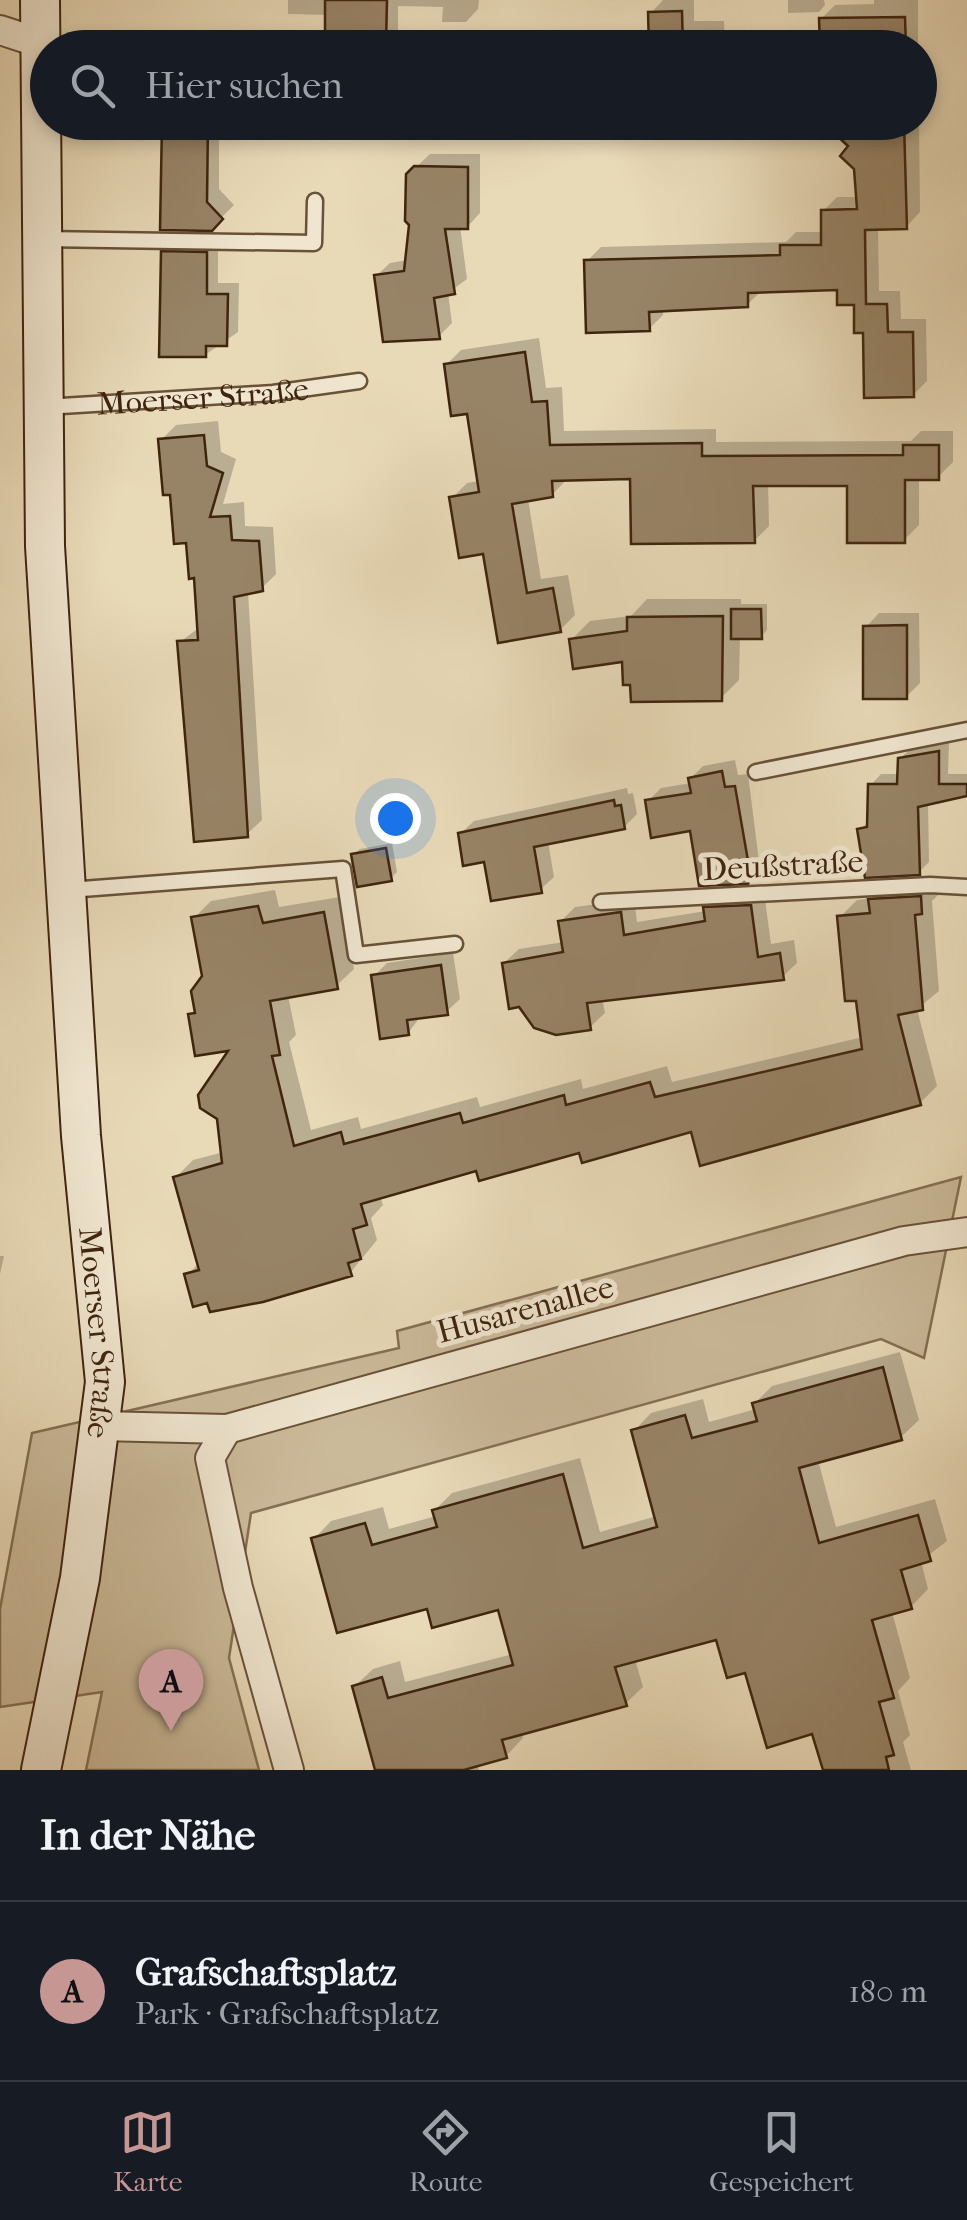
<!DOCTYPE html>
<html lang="de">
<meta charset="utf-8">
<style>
body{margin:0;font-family:"IM FELL French Canon",serif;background:#242831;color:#f1f3f6}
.you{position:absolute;left:395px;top:818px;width:35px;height:35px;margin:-25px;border:8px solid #fff;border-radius:50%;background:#1a73e8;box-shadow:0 0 0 15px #1a73e833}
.badge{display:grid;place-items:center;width:65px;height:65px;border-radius:50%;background:#c59692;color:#111;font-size:32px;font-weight:700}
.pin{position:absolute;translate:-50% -82px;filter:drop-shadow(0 2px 5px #0008)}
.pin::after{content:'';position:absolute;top:52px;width:35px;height:30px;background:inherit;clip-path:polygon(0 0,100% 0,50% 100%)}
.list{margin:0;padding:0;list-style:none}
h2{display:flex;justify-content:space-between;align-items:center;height:130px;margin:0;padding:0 40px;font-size:42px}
h2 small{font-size:32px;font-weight:400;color:#9ea1a6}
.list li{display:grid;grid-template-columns:65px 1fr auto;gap:30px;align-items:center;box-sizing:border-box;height:180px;padding:0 40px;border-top:2px solid #363941}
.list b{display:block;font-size:38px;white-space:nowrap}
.list p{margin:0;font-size:32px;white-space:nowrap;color:#9ea1a6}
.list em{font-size:32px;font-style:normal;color:#9ea1a6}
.icon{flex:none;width:55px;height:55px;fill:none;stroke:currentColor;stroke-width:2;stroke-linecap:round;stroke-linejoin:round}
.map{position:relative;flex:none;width:967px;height:1770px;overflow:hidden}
.search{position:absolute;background:#171b24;box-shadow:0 5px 15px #0003;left:30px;right:30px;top:30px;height:110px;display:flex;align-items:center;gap:25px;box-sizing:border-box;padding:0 35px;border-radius:55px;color:#9ea1a6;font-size:38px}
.sheet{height:310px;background:#171b24}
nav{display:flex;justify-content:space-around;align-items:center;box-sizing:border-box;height:140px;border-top:2px solid #363941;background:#171b24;font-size:28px;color:#9ea1a6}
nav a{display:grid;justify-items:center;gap:5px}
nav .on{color:#c59692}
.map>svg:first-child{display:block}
.green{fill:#cbba9a;stroke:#857054;stroke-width:2.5}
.shadow{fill:#0003}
.building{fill:#978366;stroke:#3f250e;stroke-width:2.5}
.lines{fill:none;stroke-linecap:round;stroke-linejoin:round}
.service-casing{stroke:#695238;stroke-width:19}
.minor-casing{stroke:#695238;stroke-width:32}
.secondary-casing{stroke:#3f250e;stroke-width:42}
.service{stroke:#f0e6d0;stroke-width:14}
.minor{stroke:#f0e6d0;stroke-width:28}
.secondary{stroke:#f0e6d0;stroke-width:38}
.labels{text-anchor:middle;stroke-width:10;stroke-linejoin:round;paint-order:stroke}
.street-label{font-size:32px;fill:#3f250e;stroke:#f0e6d0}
</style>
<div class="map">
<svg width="967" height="1770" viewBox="0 0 967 1770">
<rect width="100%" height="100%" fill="#e8d9b7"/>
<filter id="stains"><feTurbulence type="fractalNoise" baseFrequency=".002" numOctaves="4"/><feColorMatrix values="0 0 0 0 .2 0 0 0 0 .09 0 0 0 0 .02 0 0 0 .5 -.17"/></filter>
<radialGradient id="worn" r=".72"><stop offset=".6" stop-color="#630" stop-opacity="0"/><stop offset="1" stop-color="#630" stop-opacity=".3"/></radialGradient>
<path class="green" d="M961,1177L924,1358L881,1339L251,1513L229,1658L259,1770H86L102,1692L0,1707V1609L32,1433L399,1348L397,1331Z"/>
<g class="shadow">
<path d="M288,0H479L478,9L466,22H442L443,7L398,6V30L385,43L328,15L288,14Z"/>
<path d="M663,0H694V21H724L725,48H652L651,13Z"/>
<path d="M788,0H824L825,5L819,12L788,13Z"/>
<path d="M874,0H918V48H902L906,44L822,48L821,19L835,5L874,4Z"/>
<path d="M188,32H231V48H175Z"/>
<path d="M164,122H234L219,124V189L234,205L211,228Z"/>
<path d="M837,122H919L920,212L906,227H878L879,291H900L901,319H926L927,381L913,395L856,302L840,288L762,290L747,305L663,309V315L649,329L587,261L601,247L786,242L796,232H824L823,211L837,197H859L852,146Z"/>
<path d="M430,154H480V213L467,227L460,226L467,279L448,293L452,323L439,336L376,276L390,263L408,260L412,224L408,175Z"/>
<path d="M175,240L218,241V283H239L238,332L205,355L163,252Z"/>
<path d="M539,338L546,388L562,387L564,431L716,429V442L911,441L921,431H953V462L938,477H919V525L904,540L849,483H768L769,526L754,541L633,477L568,478L552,495L528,499L541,579L568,575L575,615L560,630L485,551L452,498L467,483L479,481L469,411L446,365L461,350Z"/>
<path d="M218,421L221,452L236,459L223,504L244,502L245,526L273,527L276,574L261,589L248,592L262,820L247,834L180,642L200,627L197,576L161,440L176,425Z"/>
<path d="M647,599H741V604H767V630L761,637H740L739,680L721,698L572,639L590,621L631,616Z"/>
<path d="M879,613H919L920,683L906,697L866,627Z"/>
<path d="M949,741L948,774H967V794L928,802L929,862L919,872L860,830L870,820L871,785L881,774H900V759L911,748Z"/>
<path d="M735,760L738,775L748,774L760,869L747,881L692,829L648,801L661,788L691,783L690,779L703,766Z"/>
<path d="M627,788L628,794L633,793L637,814L624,827L548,841L554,877L540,890L486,859L460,834L474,821Z"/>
<path d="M392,843L397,872L391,878L354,855L360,849Z"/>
<path d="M937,880L938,895L932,901L939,991L917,1009L937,1086L920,1103L693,1129L478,1168L380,1196L383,1205L371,1218L377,1240L350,1273L187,1275L199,1263L175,1178L193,1160L224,1152L234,1047L190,1015L197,1008L204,976L194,918L211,901L275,890L279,907L340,897L354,969L336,986L288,995L296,1035L289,1042L311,1130L358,1117L361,1129L477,1097L480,1107L581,1079L583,1089L667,1066L672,1082L863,1037L840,917L857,900L872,898L888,883Z"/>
<path d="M764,892L771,944L794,940L797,963L782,977L602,998L605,1013L590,1027L504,963L519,949L564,942L560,922L575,907L634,899L637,922L706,911L719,894Z"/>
<path d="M453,953L460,999L446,1012L421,1016L408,1033L374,976L387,963Z"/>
<path d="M0,1256H4L0,1274Z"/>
<path d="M900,1352L919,1420L901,1437L818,1460L836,1527L935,1499L947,1541L921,1561L928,1589L911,1607L892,1612L910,1678L898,1691L910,1735L903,1742L911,1770H824L814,1731L747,1670L718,1637L635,1659L643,1687L625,1704L522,1732L523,1738L506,1756L477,1764L479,1770H378L355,1686L373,1669L400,1661L405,1682L513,1654L500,1606H428L314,1539L331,1521L383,1507L389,1529L436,1516L434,1511L452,1493L580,1458L600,1532L657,1516L634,1431L651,1413L703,1399L709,1422L756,1409L755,1403L772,1386Z"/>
</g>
<g class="building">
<path d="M325,0H387L386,45H325Z"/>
<path d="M682,11L683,48H649L648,12Z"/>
<path d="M905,17L906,48H820L819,18Z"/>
<path d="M162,122H208L207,202L223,219L212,231L160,230Z"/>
<path d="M822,122H904L907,229L865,230L866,304H887L888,332H913L914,397L864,398L863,333H854V305H837V290L748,293V307L649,312L650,331L586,333L584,260L780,255V245H821V210L857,209L854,169L840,156L848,146Z"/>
<path d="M414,166L468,167V229H445L455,294L434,298L440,339L383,342L374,275L404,271L409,225L405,221L406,174Z"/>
<path d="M161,251L207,252V294H228L227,346H206V357H159Z"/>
<path d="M525,352L532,402L547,401L550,445L702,443V456L903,455V445H939V480H905V543H847V486H753L755,543L631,544L630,479L552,481L553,497L512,504L527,593L553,588L561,632L498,643L483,554L459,558L449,497L479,492L467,414L451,416L444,364Z"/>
<path d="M204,435L207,466L223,473L210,517L230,516L232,540L259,541L263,591L234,597L248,837L194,842L177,641L198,640L194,578L189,579L186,543L174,544L170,495H163L158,439Z"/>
<path d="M731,609H761L762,639H731Z"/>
<path d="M723,616L722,701L631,702L630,685H623L622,662L573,669L569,639L627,631V617Z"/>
<path d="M907,625V699H863V626Z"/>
<path d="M939,751V784H967V796L918,807L920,875L865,878L857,829L867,827L868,784H897L898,758Z"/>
<path d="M722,771L725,787L735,786L751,878L748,884L699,886L690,831L651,838L645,800L691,793L688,778Z"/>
<path d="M614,800L615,806L621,805L625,829L534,847L542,893L491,901L484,862L463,866L458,833Z"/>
<path d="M386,848L392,881L357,887L351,854Z"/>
<path d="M921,896L922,914L915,915L923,1010L898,1015L921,1105L700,1166L691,1132L582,1163L579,1153L479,1181L476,1171L361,1204L367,1225L353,1229L361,1259L348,1263L352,1276L263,1302L210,1312L207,1303L193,1307L184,1274L199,1270L173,1177L222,1163L217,1119L200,1108L198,1095L228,1051L195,1056L188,1014L195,1013L191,991L202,976L191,917L258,906L263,923L324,912L338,989L270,1001L280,1055L272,1056L294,1146L341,1132L344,1144L460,1113L463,1123L564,1095L566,1105L650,1082L655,1097L862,1049L856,1001H845L837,916L870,913L868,899Z"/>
<path d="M751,905L758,957L780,953L784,980L587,1003L591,1030L556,1035L534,1028L519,1007L509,1009L502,963L563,952L558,921L621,912L624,935L705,921L703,907Z"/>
<path d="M441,965L448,1015L407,1020L409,1035L380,1039L371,975Z"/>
<path d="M883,1367L902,1440L799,1468L819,1543L918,1515L931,1561L901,1570L912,1609L872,1620L894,1698L879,1702L894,1755L886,1757L889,1770H823L812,1734L767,1748L745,1673L727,1678L716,1640L615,1667L627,1706L502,1740L507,1758L464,1770H375L352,1686L382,1677L388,1698L513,1665L498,1610L432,1628L427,1609L337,1633L311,1538L365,1523L372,1545L437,1527L432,1510L563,1474L583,1548L657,1527L631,1430L685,1415L692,1438L757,1421L752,1403Z"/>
</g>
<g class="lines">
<g class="service-casing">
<g id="service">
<path d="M43,239L314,243L315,201"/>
<path id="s1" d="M45,407L273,393L359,381"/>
<path d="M756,772L967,730"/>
<path d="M69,890L343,869L356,955L455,944"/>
<path d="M601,902L930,885L967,887"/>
</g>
</g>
<g class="minor-casing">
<g id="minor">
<path d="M0,30L40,43"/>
<path d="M99,1426L227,1429L904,1241L967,1232"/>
<path d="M227,1429L210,1458L238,1588L289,1770"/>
</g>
</g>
<g class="secondary-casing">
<g id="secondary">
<path id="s2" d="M40,0L45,546L81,1136L105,1382L80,1578L41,1770"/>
</g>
</g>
<use href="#service" class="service"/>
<use href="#minor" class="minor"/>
<use href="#secondary" class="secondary"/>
</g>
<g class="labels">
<g class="street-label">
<text dy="11" stroke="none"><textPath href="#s1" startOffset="158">Moerser Straße</textPath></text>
<text transform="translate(783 865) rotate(-3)" y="11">Deußstraße</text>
<text transform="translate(525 1309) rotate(-15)" y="11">Husarenallee</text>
<text dy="11" stroke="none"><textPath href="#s2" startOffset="1335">Moerser Straße</textPath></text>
</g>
</g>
<rect width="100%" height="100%" filter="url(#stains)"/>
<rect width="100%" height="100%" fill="url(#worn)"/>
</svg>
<div class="you"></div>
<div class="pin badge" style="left:171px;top:1731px">A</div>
<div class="search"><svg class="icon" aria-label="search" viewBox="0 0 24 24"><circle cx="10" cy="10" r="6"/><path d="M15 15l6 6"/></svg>Hier suchen</div>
</div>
<section class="sheet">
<h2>In der Nähe<small></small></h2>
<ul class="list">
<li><span class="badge">A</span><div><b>Grafschaftsplatz</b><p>Park · Grafschaftsplatz</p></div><em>180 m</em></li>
</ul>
</section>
<nav>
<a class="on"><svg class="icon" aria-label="map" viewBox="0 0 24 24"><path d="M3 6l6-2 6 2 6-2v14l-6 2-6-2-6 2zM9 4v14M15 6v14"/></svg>Karte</a>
<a><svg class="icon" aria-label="directions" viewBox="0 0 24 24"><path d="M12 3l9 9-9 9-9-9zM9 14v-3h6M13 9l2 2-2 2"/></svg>Route</a>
<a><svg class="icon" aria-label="saved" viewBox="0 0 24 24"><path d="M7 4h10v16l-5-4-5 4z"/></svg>Gespeichert</a>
</nav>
